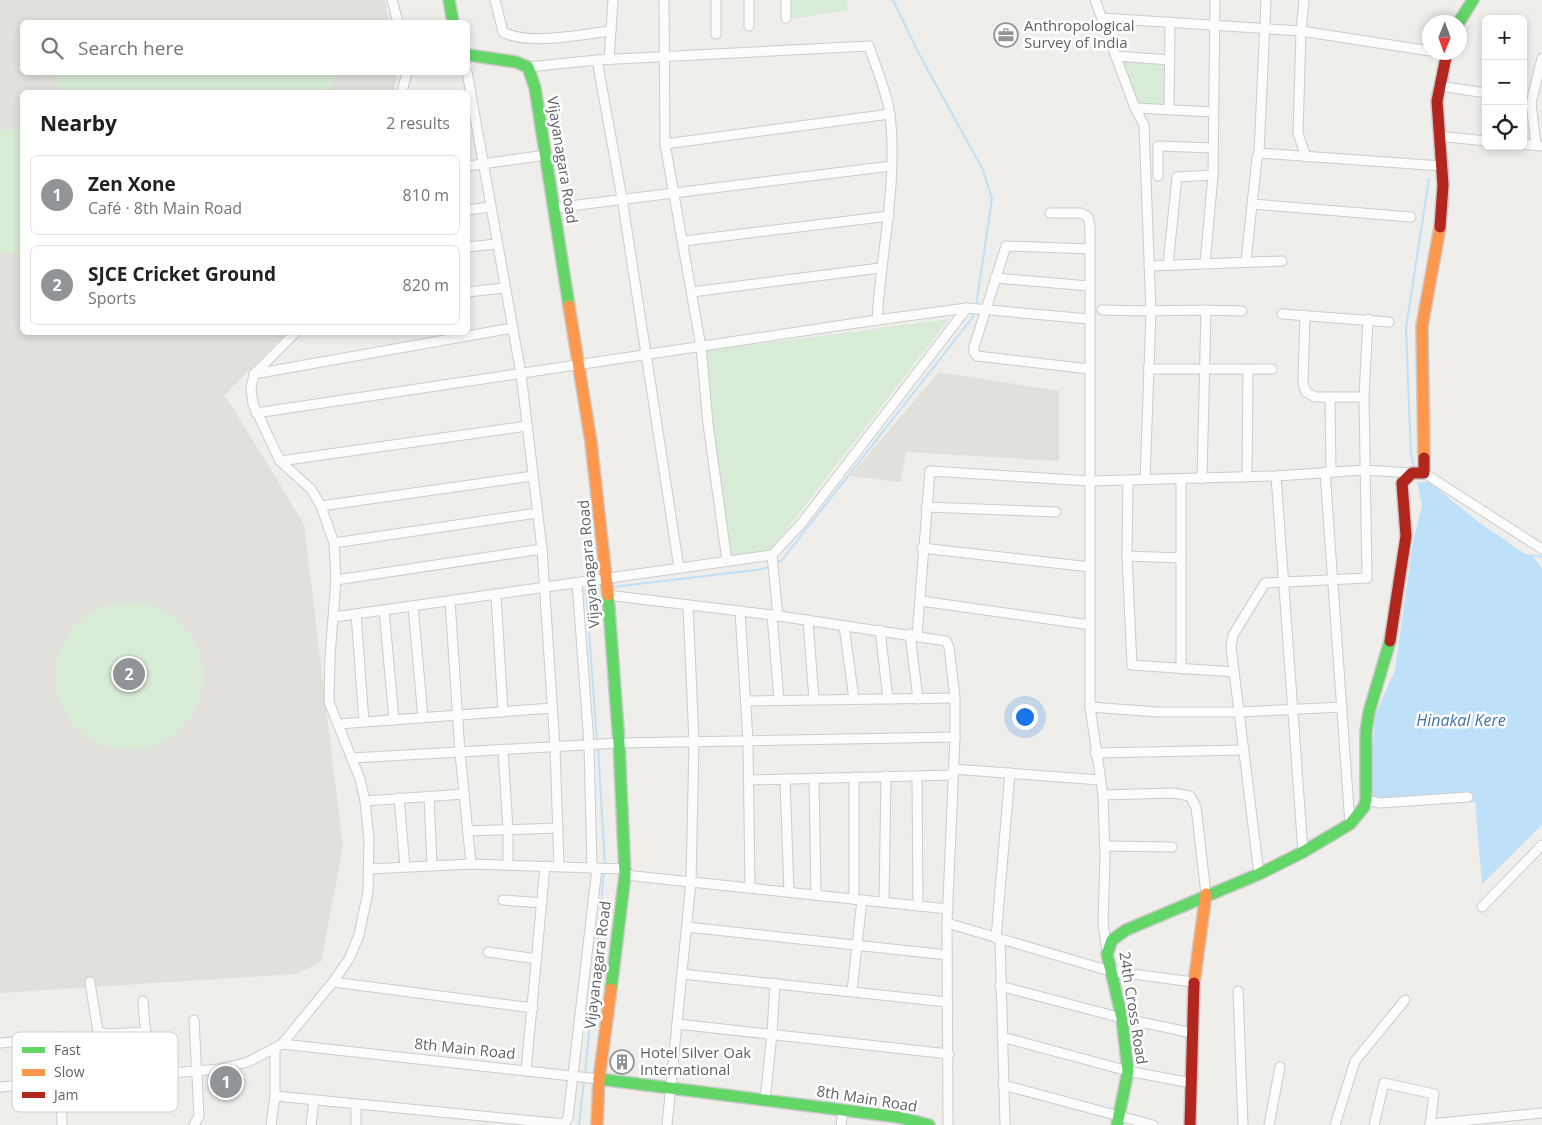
<!DOCTYPE html>
<meta charset="utf-8">
<style>
body{margin:0;font-family:"Open Sans",sans-serif;background:#f6f6f6;color:#202124}
.controls{position:absolute;right:15px;top:15px;display:grid;overflow:hidden;border-radius:8px;box-shadow:0 2px 8px #0003}
.controls button{width:45px;height:45px;display:grid;place-items:center;padding:0;border:0;border-bottom:1px solid #e0e0e0;background:#fff;color:#202124;font:25px sans-serif}
.compass{position:absolute;left:1422px;top:15px;width:45px;height:45px;border-radius:50%;background:#fff;box-shadow:0 2px 8px #0003;rotate:181deg}
.you{position:absolute;left:1024px;top:716px;width:18px;height:18px;margin:-12px;border:4px solid #fff;border-radius:50%;background:#1a73e8;box-shadow:0 0 0 8px #1a73e833}
.badge{display:grid;place-items:center;width:32px;height:32px;border-radius:50%;background:#919496;color:#fff;font-size:16px;font-weight:700}
.pin{position:absolute;translate:-50% -50%;border:2px solid #fff;box-shadow:0 1px 5px #0006}
.list{margin:0;padding:0;list-style:none}
h2{display:flex;justify-content:space-between;align-items:center;height:65px;margin:0;padding:0 20px;font-size:21px}
h2 small{font-size:16px;font-weight:400;color:#757577}
.list li{display:grid;grid-template-columns:32px 1fr auto;gap:15px;align-items:center;box-sizing:border-box;height:80px;margin:0 10px 10px;padding:0 10px;border:1px solid #e0e0e0;border-radius:8px}
.list b{display:block;font-size:19px;white-space:nowrap}
.list p{margin:0;font-size:16px;white-space:nowrap;color:#757577}
.list em{font-size:16px;font-style:normal;color:#757577}
.icon{flex:none;width:28px;height:28px;fill:none;stroke:currentColor;stroke-width:2;stroke-linecap:round;stroke-linejoin:round}
.map{position:relative;flex:none;width:1542px;height:1125px;overflow:hidden}
.search{position:absolute;background:#fff;box-shadow:0 2px 8px #0003;left:20px;top:20px;width:450px;height:55px;display:flex;align-items:center;gap:12px;box-sizing:border-box;padding:0 18px;border-radius:8px;color:#757577;font-size:19px}
.panel{position:absolute;background:#fff;box-shadow:0 2px 8px #0003;left:20px;top:90px;width:450px;height:245px;border-radius:8px}
.map>svg:first-child{display:block}
.education{fill:#e2e0da}
.green{fill:#d8ebd6}
.water{fill:#bfe0f9}
.lines{fill:none;stroke-linecap:round;stroke-linejoin:round}
.stream{stroke:#bfe0f9;stroke-width:2}
.street-casing{stroke:#cbcccc;stroke-width:11}
.fast-casing{stroke:#cacacb;stroke-width:14}
.slow-casing{stroke:#cacacb;stroke-width:14}
.jam-casing{stroke:#cacacb;stroke-width:14}
.street{stroke:#fdfcfc;stroke-width:9}
.fast{stroke:#63d668;stroke-width:11}
.slow{stroke:#ff974d;stroke-width:11}
.jam{stroke:#b3261e;stroke-width:11}
.labels{text-anchor:middle;stroke-width:5;stroke-linejoin:round;paint-order:stroke}
.poi-label{font-size:15px;fill:#5f6368;stroke:#fff;text-anchor:start}
.street-label{font-size:15px;fill:#5f6368;stroke:#fff}
.water-label{font-size:16px;font-style:italic;fill:#4174aa;stroke:#fff}
.key{fill:#fff;stroke:#cfd0d2;stroke-width:1}
.key-label{font-size:14px;fill:#5f6368}
</style>
<div class="map">
<svg width="1542" height="1125" viewBox="0 0 1542 1125">
<rect width="100%" height="100%" fill="#efeeea"/>
<g class="education">
<path d="M0,0H385L389,22H22V72L397,73L394,92H22V332L286,333L225,395L304,524L343,847L321,962L296,974L0,993Z"/>
<path d="M939,372L1059,391V461L906,452L901,482L850,476Z"/>
</g>
<g class="green">
<path d="M790,0H847L848,10L790,19Z"/>
<path d="M1119,59L1167,62L1166,106L1136,104Z"/>
<path d="M56,73V72L336,73L331,92H57Z"/>
<path d="M22,129V254L0,253V130Z"/>
<path d="M949,319L769,552L729,557L705,351Z"/>
<circle cx="129" cy="676" r="74"/>
</g>
<path class="water" d="M1417,482H1429L1480,523L1525,554L1532,555L1542,569V825L1482,884L1475,802L1370,804L1375,716L1395,670L1413,542L1422,505Z"/>
<g class="lines">
<g class="stream">
<path d="M893,0L918,52L983,170L992,199L976,306"/>
<path d="M1414,466L1411,455L1406,328L1429,179"/>
<path d="M1532,555L1542,557"/>
<path d="M776,563L782,560L973,317L974,313"/>
<path d="M613,587L763,569L770,566"/>
<path d="M597,742L586,590L604,588"/>
<path d="M598,747L605,866"/>
<path d="M585,1075L604,871"/>
<path d="M579,1125L584,1080"/>
</g>
<g class="street-casing">
<g id="street">
<path d="M392,0L398,22"/>
<path d="M495,0L503,32C528,46 583,34 611,31"/>
<path d="M664,0L665,144L701,347L708,424L727,561"/>
<path d="M1095,0L1135,108L1213,112"/>
<path d="M1266,0L1259,153L1442,166"/>
<path d="M1304,0L1301,31L1298,133L1306,157"/>
<path d="M786,18V0"/>
<path d="M1102,18L1301,31L1430,51"/>
<path d="M749,26V0"/>
<path d="M716,34V0"/>
<path d="M1116,56L1170,60"/>
<path d="M597,60L622,198L679,568"/>
<path d="M609,60L613,0"/>
<path d="M467,72L521,374L542,549L555,748L559,866"/>
<path d="M1439,86L1486,93"/>
<path d="M402,92L407,72"/>
<path d="M1135,108L1144,125L1151,313L1145,479"/>
<path d="M1169,110L1170,22"/>
<path d="M1438,136L1486,141"/>
<path d="M665,144L890,114"/>
<path d="M1523,144L1540,146"/>
<path d="M1536,145L1531,103L1542,58"/>
<path d="M468,166L546,155"/>
<path d="M1158,176V146L1213,148"/>
<path d="M1252,204L1411,217"/>
<path d="M554,208L891,166"/>
<path d="M468,210L490,207"/>
<path d="M1050,213H1081L1088,217L1090,227V707L1103,795L1105,857L1103,923L1107,951"/>
<path d="M684,241L889,216"/>
<path d="M468,247L496,244"/>
<path d="M1089,249L1006,246L974,347V352L977,356L1089,369"/>
<path d="M1246,261L1257,158L1259,153"/>
<path d="M1205,263L1213,175L1215,0"/>
<path d="M1168,265L1177,177L1213,175"/>
<path d="M1149,266L1282,261"/>
<path d="M995,278L1089,286"/>
<path d="M468,292L504,288"/>
<path d="M692,292L880,268"/>
<path d="M1102,310C1149,312 1195,309 1242,311"/>
<path d="M1282,314L1389,322"/>
<path d="M1305,315L1303,383L1306,392L1315,397H1364"/>
<path d="M877,320L967,308L1089,319"/>
<path d="M1148,369H1272"/>
<path d="M254,374L512,328"/>
<path d="M1330,397L1331,472"/>
<path d="M256,413L877,320C881,252 898,183 890,115C887,92 876,68 869,46L597,60L528,67"/>
<path d="M280,461L527,426"/>
<path d="M1325,472L1350,824"/>
<path d="M1424,473L1542,549"/>
<path d="M1276,476L1303,852"/>
<path d="M1247,477L1248,369"/>
<path d="M1181,479V669"/>
<path d="M1202,479L1206,310"/>
<path d="M1128,480L1127,556L1132,665L1234,672"/>
<path d="M321,506L533,476"/>
<path d="M926,507L1056,512"/>
<path d="M334,543L537,513"/>
<path d="M922,548L1090,567"/>
<path d="M772,555L778,616"/>
<path d="M1127,556L1181,558"/>
<path d="M336,580L542,549"/>
<path d="M577,583L589,744L592,868"/>
<path d="M496,595L503,712"/>
<path d="M607,595L772,615L946,641L949,647L955,698V737L947,923L948,1125"/>
<path d="M450,601L460,753L471,864"/>
<path d="M921,601L1090,625"/>
<path d="M413,606L423,718"/>
<path d="M384,610L394,720"/>
<path d="M740,611L748,741L750,888"/>
<path d="M356,614L364,722"/>
<path d="M772,615L779,700"/>
<path d="M334,617L772,555L801,524L967,308"/>
<path d="M808,620L814,700"/>
<path d="M844,626L854,699"/>
<path d="M880,630L888,699"/>
<path d="M910,634L918,699"/>
<path d="M917,635L930,471L1090,481L1276,476L1364,470L1412,473"/>
<path d="M746,701L955,698"/>
<path d="M1090,707L1158,712H1239L1342,707"/>
<path d="M338,724L552,708"/>
<path d="M503,751L508,829V865"/>
<path d="M1095,753L1244,750"/>
<path d="M352,758L619,743L955,737"/>
<path d="M953,769L1100,780"/>
<path d="M917,776L918,906"/>
<path d="M854,777V899"/>
<path d="M814,778L816,895"/>
<path d="M785,779L789,892"/>
<path d="M748,780L953,775"/>
<path d="M1103,795L1173,793L1190,796L1196,807L1206,894"/>
<path d="M429,796L432,866"/>
<path d="M399,798L405,867"/>
<path d="M1366,800L1380,803L1468,797"/>
<path d="M365,801L464,794"/>
<path d="M468,831L558,828"/>
<path d="M1105,846L1172,847"/>
<path d="M369,869L471,864L624,869"/>
<path d="M1259,874L1231,647L1233,635L1265,583L1367,578L1364,397L1368,319"/>
<path d="M625,875L948,909"/>
<path d="M503,900L542,903"/>
<path d="M884,902L886,776"/>
<path d="M1482,907L1542,845"/>
<path d="M947,923L1110,971L1193,982"/>
<path d="M687,927L947,955"/>
<path d="M996,938L1010,773"/>
<path d="M1000,939L1005,1125"/>
<path d="M488,952L537,959"/>
<path d="M682,974L947,1002"/>
<path d="M90,982L98,1032L108,1034L146,1032"/>
<path d="M333,982L533,1008"/>
<path d="M1000,986L1122,1018L1192,1033"/>
<path d="M852,991L862,900"/>
<path d="M1238,991L1243,1125"/>
<path d="M143,1001L149,1075"/>
<path d="M677,1024L949,1054"/>
<path d="M1002,1037L1128,1071L1191,1083"/>
<path d="M0,1043L60,1037L62,1125"/>
<path d="M282,1044L599,1079"/>
<path d="M526,1071L545,866"/>
<path d="M1003,1085L1153,1125"/>
<path d="M0,1087L220,1069L248,1062L282,1044L333,982L349,959L359,935L368,892L369,839L365,801L360,779L329,702L330,656L336,580L334,543L321,506L311,489L280,461L253,404L251,389L254,374L296,332"/>
<path d="M275,1096L564,1124L568,1118L597,868"/>
<path d="M765,1100L772,1034L775,983"/>
<path d="M356,1104V1125"/>
<path d="M1430,1124L1542,1113"/>
<path d="M194,1125L199,1116L194,1020"/>
<path d="M271,1125L275,1096V1049"/>
<path d="M311,1125L314,1100"/>
<path d="M667,1125L691,881L694,742L688,605"/>
<path d="M841,1125L843,1110"/>
<path d="M1269,1125L1280,1067"/>
<path d="M1335,1125L1355,1061L1405,1000"/>
<path d="M1374,1125L1384,1083L1434,1094L1430,1125"/>
</g>
</g>
<g class="fast-casing">
<g id="fast">
<path d="M449,0L453,22"/>
<path d="M1459,22L1473,0"/>
<path d="M468,55L516,62L528,67L535,88L569,306"/>
<path d="M608,595L619,743L625,875L611,989"/>
<path d="M599,1079L898,1117L929,1125"/>
<path d="M1117,1125L1128,1071L1122,1018L1107,954L1112,940L1126,930L1259,874L1303,852L1350,824L1364,807L1366,800V732L1369,712L1390,641"/>
</g>
</g>
<g class="slow-casing">
<g id="slow">
<path d="M569,306L591,442L608,595"/>
<path d="M1424,458L1422,326L1440,227"/>
<path d="M1194,983L1206,894"/>
<path d="M597,1125L599,1079L611,989"/>
</g>
</g>
<g class="jam-casing">
<g id="jam">
<path d="M1440,227L1443,185L1437,101L1447,52"/>
<path d="M1390,641L1406,536L1402,483L1412,473H1424V458"/>
<path d="M1190,1125L1194,983"/>
</g>
</g>
<use href="#street" class="street"/>
<use href="#fast" class="fast"/>
<use href="#slow" class="slow"/>
<use href="#jam" class="jam"/>
</g>
<defs>
<g id="office-ring" transform="scale(1.25)"><circle r="9.5" fill="#fff" stroke="#919496" stroke-width="1.5"/><path d="M-6-3h4V-5.5h4V-3h4V5H-6ZM-1-4.5V-3h2v-1.5ZM-6 0V1H6V0Z" fill="#919496"/></g>
<g id="building-ring" transform="scale(1.25)"><circle r="9.5" fill="#fff" stroke="#919496" stroke-width="1.5"/><path d="M-4-6H4V6H1V3H-1V6H-4ZM-2.5-4.3h1.7v1.8h-1.7ZM.8-4.3h1.7v1.8H.8ZM-2.5-1h1.7V.8h-1.7ZM.8-1h1.7V.8H.8Z" fill="#919496"/></g>
</defs>
<g fill-rule="evenodd">
<use href="#office-ring" x="1006" y="35"/>
<use href="#building-ring" x="622" y="1062"/>
</g>
<g class="labels">
<g class="poi-label">
<text x="1024" y="31">Anthropological<tspan x="1024" dy="17">Survey of India</tspan></text>
<text x="640" y="1058">Hotel Silver Oak<tspan x="640" dy="17">International</tspan></text>
</g>
<g class="street-label">
<text transform="translate(562 160) rotate(81)" y="5">Vijayanagara Road</text>
<text transform="translate(589 564) rotate(-95)" y="5">Vijayanagara Road</text>
<text transform="translate(598 965) rotate(-83)" y="5">Vijayanagara Road</text>
<text transform="translate(1133 1008) rotate(81)" y="5">24th Cross Road</text>
<text transform="translate(465 1049) rotate(6)" y="5">8th Main Road</text>
<text transform="translate(867 1099) rotate(9)" y="5">8th Main Road</text>
</g>
<g class="water-label">
<text x="1461" y="726">Hinakal Kere</text>
</g>
</g>
<rect x="12" y="1032" width="166" height="80" rx="8" class="key"/>
<rect x="22" y="1047" width="23" height="6" fill="#63d668"/>
<rect x="22" y="1069" width="23" height="7" fill="#ff974d"/>
<rect x="22" y="1092" width="23" height="6" fill="#b3261e"/>
<g class="key-label">
<text x="54" y="1055">Fast</text>
<text x="54" y="1077">Slow</text>
<text x="54" y="1100">Jam</text>
</g>
</svg>
<div class="controls">
<button>+</button>
<button>−</button>
<button><svg class="icon" aria-label="locate" viewBox="0 0 24 24"><circle cx="12" cy="12" r="6"/><path d="M12 2v4M12 18v4M2 12h4M18 12h4"/></svg></button>
</div>
<svg class="compass" viewBox="-18 -18 36 36"><path d="M0-13l5 13h-10z" fill="#e53935"/><path d="M0 13l5-13h-10z" fill="#757577"/></svg>
<div class="you"></div>
<div class="pin badge" style="left:226px;top:1082px">1</div>
<div class="pin badge" style="left:129px;top:674px">2</div>
<div class="search"><svg class="icon" aria-label="search" viewBox="0 0 24 24"><circle cx="10" cy="10" r="6"/><path d="M15 15l6 6"/></svg>Search here</div>
<section class="panel">
<h2>Nearby<small>2 results</small></h2>
<ul class="list">
<li><span class="badge">1</span><div><b>Zen Xone</b><p>Café · 8th Main Road</p></div><em>810 m</em></li>
<li><span class="badge">2</span><div><b>SJCE Cricket Ground</b><p>Sports</p></div><em>820 m</em></li>
</ul>
</section>
</div>
